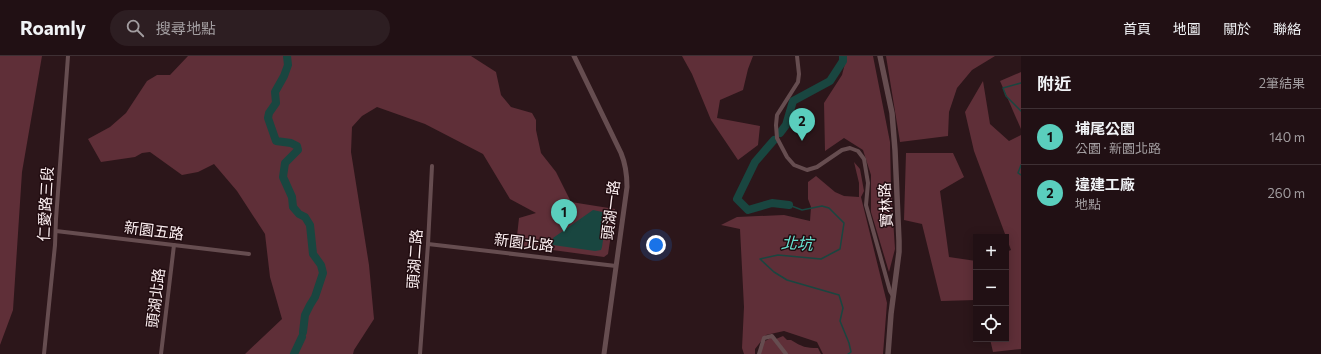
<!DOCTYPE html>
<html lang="zh-TW">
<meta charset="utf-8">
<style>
body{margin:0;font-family:Commissioner,"Noto Sans TC",sans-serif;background:#2d1e22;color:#f1f3f6}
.controls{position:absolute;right:12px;bottom:12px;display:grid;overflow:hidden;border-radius:0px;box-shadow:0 2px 10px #0003}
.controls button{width:36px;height:36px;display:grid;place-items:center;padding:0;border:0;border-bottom:1px solid #3e3034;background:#211014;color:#f1f3f6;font:20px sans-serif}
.you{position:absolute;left:656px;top:189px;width:14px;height:14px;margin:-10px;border:3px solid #fff;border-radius:50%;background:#1a73e8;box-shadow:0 0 0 6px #1a73e833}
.badge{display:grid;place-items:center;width:26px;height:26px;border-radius:50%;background:#5acebd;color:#111;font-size:13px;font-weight:700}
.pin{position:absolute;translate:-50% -33px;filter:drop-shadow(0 1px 2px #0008)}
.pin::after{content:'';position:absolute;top:21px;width:14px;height:12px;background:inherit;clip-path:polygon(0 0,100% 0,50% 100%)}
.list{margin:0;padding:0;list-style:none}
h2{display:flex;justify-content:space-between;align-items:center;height:52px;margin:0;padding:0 16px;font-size:17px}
h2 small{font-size:13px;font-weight:400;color:#a29da0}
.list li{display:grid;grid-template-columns:26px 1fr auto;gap:12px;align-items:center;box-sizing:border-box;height:56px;padding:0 16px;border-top:1px solid #3e3034}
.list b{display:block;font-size:15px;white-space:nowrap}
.list p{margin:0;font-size:13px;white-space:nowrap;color:#a29da0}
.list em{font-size:13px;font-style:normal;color:#a29da0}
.icon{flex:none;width:22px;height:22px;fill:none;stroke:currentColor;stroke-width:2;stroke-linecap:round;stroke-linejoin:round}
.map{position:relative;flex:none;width:1021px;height:298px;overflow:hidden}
header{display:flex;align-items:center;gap:24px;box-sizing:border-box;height:56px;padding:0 20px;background:#211014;border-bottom:1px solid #3e3034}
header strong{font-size:19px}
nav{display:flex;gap:22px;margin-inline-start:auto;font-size:14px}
.search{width:280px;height:36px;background:#2d1e22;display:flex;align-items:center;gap:10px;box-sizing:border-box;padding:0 14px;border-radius:22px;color:#a29da0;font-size:15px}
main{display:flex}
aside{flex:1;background:#211014}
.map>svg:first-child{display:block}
.green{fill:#5f2f38}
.water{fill:#194640}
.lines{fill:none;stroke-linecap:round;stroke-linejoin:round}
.stream{stroke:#194640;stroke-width:1.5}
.river{stroke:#194640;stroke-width:8}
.minor{stroke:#664d50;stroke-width:4}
.tertiary{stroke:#664d50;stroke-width:5}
.secondary{stroke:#664d50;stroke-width:5.5}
.labels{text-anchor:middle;stroke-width:3;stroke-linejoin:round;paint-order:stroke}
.street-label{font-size:15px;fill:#fdf0f2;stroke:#220d11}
.water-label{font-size:16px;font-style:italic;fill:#66e2d0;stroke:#220d11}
</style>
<header>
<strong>Roamly</strong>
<div class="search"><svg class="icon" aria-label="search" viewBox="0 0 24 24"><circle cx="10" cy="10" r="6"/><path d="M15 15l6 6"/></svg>搜尋地點</div>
<nav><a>首頁</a><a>地圖</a><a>關於</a><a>聯絡</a></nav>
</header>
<main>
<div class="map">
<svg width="1021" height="298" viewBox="0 0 1021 298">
<rect width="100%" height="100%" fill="#2c161a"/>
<g class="green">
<path d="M0,0H42L22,116L13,254L0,289Z"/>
<path d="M188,0H471L496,16L501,39L511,51L532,57L536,64V74L541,97L556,116L570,144L565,148L571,146L615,153L608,198L604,201L516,189L519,162L536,157L510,143L483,98L425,68L377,51L362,60L352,71L351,96L369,209L374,263L354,294L353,298H245L282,263L270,221L265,178L237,135L214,108L198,116L182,119L150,96L142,97L135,101L101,106L88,83L110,71L126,57L147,25L157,19H170Z"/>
<path d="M682,0H753L748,13L743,34L720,44L717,62L760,70L758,89L738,104L711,64L692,18Z"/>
<path d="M847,0H873L890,86L891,132L895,193L889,216L871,156V119L863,94L844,82L825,95L824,47L842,19Z"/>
<path d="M886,0H995L972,14L957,32L949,56L948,80L900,86Z"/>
<path d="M1021,16V73L1000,25Z"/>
<path d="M983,25L990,68L1009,85L1021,79V293L993,296L990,283H1006V196L1011,194L974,95L965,56Z"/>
<path d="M906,97H953L964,121L940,135L949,201L976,205V244L941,245L922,168L904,164Z"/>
<path d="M854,106L860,113L864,135L861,141L887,247L883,298H823L817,286L784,275L766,279L755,293V298H744L742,292L744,251L740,173L721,169L737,161L784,159L810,165L811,151L808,143V126L816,120L835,136L844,140L859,141V127Z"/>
<path d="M783,280L787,284H791C802,291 806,292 818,292L821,298H759L762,287L772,281L776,283Z"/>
</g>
<path class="water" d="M593,154L607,157L602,191L601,194L595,195L553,189L552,188L553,182Z"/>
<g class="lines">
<g class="stream">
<path d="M1021,27L1003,32L1006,40L1021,55"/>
<path d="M1021,109L1018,117L1021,119"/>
<path d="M789,149L802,154L822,150L829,152L844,167L840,193L821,203L778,199L760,203L774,216L787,224L839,239L843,252L840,265L849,287L851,296L848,298"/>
</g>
<g class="river">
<path d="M287,0L288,9L284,20L275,36L276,47L269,57L268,62L276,85L291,87L297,90L298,94L285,107L283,121L292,141L293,151L299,158L305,161L310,169L313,198L321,209L323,217L315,241L310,249L305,259L303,276"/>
<path d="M780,77L786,69L793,45L830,25L843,5V0"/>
<path d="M774,84L755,106L737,143L748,154L772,147L789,149"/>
<path d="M294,298L302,281"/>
</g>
<g class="minor">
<path d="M797,0L799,18L798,26L777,59L776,69L777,82L787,101L794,109L807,114L817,111L842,94L850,92L858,95L864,103L868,127L866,149L890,235L893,240"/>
<path d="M56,175L249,198"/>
<path d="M428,188L616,210"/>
<path d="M44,298L55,189L56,163L68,0"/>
<path d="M161,298L174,189"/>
<path d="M420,298L428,188L432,110"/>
<path d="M759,298L764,282L772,280L786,298"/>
</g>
<path class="tertiary" d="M574,0L621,97C626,109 627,118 627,131L604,298"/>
<path class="secondary" d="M880,0L892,57L895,94L899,185V196L891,258L888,298"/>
</g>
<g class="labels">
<g class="street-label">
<text transform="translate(46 148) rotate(-87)" y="5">仁愛路三段</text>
<text transform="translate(886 149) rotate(-93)" y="5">寶林路</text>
<text transform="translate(611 154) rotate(-83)" y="5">頭湖一路</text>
<text transform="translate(154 175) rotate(7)" y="5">新園五路</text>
<text transform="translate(524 187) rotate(7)" y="5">新園北路</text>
<text transform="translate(415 203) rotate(-86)" y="5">頭湖二路</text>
<text transform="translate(156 242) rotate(-83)" y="5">頭湖北路</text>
</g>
<g class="water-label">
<text transform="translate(797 187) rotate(3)" y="6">北坑</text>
</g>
</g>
</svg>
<div class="controls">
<button>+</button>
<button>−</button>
<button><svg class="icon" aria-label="locate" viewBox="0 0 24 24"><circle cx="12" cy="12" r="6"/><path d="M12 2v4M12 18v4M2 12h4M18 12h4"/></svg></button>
</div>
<div class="you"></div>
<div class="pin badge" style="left:564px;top:176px">1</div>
<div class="pin badge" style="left:802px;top:85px">2</div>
</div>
<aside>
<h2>附近<small>2筆結果</small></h2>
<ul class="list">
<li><span class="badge">1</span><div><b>埔尾公園</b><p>公園 · 新園北路</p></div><em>140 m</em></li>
<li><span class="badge">2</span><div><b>違建工廠</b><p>地點</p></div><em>260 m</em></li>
</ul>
</aside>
</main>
